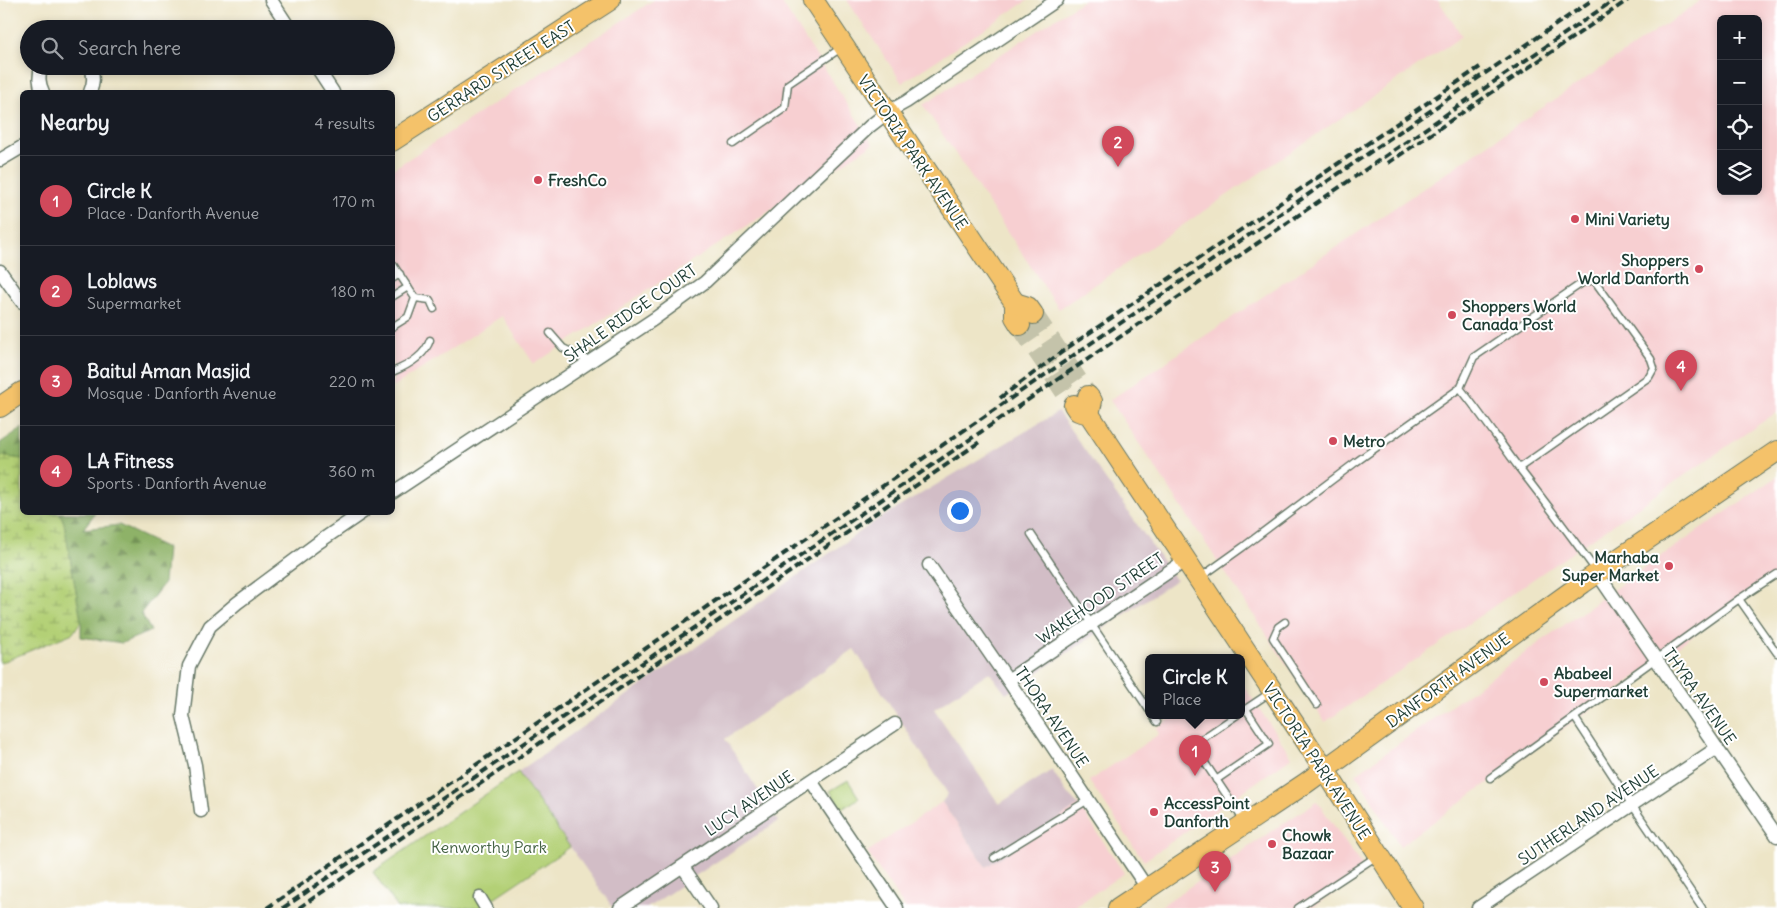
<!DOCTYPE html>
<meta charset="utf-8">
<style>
body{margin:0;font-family:Delius,sans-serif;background:#242831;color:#f1f3f6}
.controls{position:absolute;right:15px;top:15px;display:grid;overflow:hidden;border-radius:8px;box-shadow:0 2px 8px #0003}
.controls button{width:45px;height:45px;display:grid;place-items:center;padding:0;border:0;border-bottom:1px solid #363941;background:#171b24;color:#f1f3f6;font:25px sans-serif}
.you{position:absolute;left:959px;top:510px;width:18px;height:18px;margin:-12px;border:4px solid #fff;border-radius:50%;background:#1a73e8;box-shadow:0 0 0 8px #1a73e833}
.badge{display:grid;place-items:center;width:32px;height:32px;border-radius:50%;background:#d1495b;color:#fff;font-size:16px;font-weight:700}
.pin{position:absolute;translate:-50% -41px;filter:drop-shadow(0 1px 2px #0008)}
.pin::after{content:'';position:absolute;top:26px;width:18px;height:15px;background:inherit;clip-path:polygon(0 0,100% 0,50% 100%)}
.popup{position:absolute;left:1145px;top:654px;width:100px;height:65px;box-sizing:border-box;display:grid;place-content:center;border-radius:8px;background:#171b24;filter:drop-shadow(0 1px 4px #0005);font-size:16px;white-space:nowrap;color:#9ea1a6}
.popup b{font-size:19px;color:#f1f3f6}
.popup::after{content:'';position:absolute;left:50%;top:100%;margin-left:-10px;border:10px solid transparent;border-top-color:#171b24}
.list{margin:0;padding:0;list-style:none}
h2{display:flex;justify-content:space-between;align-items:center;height:65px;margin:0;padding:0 20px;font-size:21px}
h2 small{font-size:16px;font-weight:400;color:#9ea1a6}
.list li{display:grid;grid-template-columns:32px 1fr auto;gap:15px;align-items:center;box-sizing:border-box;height:90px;padding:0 20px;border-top:1px solid #363941}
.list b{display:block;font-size:19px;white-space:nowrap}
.list p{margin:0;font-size:16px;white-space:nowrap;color:#9ea1a6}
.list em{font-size:16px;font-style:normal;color:#9ea1a6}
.icon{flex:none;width:28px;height:28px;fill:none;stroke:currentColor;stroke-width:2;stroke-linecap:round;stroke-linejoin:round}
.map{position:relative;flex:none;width:1777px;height:908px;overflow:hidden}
.search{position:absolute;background:#171b24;box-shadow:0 2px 8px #0003;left:20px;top:20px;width:375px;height:55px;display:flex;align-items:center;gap:12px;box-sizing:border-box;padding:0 18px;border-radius:28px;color:#9ea1a6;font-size:19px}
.panel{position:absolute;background:#171b24;box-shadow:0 2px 8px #0003;left:20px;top:90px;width:375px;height:425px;border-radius:8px}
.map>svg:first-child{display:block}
.built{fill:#f7cfd1;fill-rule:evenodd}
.industrial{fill:#d2bdc6}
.green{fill:#b3d076;stroke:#698655}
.forest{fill:url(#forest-firs);stroke:#56784e}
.wetland{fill:url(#wetland-marsh);stroke:#698655}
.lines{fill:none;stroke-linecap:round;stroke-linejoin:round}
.primary-tunnel{stroke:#c4c3aa;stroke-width:20;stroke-dasharray:20 10;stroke-linecap:butt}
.service-casing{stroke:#677867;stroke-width:9}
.minor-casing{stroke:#677867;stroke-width:15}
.primary-casing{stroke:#677867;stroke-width:22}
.service{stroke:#fff;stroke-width:6}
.minor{stroke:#fff;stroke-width:12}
.primary{stroke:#f4c26a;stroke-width:20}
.rail{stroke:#1f3d34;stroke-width:4;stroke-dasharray:8 4;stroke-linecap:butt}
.poi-dot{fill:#d1495b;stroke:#fff;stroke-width:2}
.labels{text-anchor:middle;stroke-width:4;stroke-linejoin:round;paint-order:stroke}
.street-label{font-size:16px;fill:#1f3d34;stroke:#fff}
.poi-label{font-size:16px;font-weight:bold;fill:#1f3d34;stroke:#fff;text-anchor:start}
.park-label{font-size:16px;fill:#446244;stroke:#fff}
</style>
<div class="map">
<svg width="1777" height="908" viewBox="0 0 1777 908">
<defs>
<pattern id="forest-firs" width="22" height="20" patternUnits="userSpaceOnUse" patternTransform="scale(1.25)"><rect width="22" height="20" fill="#8eb267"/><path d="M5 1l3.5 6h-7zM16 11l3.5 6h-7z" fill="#739256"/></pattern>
<pattern id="wetland-marsh" width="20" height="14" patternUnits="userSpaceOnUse" patternTransform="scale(1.25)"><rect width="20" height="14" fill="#b3d076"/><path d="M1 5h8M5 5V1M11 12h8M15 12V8" fill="none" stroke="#91aa62"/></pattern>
</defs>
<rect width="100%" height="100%" fill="#fff"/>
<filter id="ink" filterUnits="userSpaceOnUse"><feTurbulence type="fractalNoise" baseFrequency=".02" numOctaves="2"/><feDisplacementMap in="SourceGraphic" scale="10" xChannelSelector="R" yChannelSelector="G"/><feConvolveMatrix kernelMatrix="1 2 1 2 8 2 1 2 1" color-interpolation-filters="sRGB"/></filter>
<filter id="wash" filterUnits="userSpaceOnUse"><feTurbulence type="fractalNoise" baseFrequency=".0096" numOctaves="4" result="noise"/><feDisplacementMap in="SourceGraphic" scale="20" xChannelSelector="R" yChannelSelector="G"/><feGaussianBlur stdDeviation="1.12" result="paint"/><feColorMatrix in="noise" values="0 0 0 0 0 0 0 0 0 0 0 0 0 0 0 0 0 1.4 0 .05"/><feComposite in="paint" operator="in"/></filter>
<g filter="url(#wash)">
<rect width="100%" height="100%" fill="#ede5c7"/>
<g class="built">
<path d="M654,0H780L873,144L534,364L502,316L393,387V169Z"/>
<path d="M847,0H1028L902,83Z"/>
<path d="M1084,0H1438L1462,36L1059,309L923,105Z"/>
<path d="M1702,0H1777V412L1325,722L1110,400ZM1721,19H1758V191H1721Z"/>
<path d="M1777,477V575L1400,846L1356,774L1631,577Z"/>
<path d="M1241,682L1292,757L1144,861L1089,781L1159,734L1156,728L1176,715H1241Z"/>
<path d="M1317,801L1366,872L1312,908H1158Z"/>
<path d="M942,802L986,867L1079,805L1124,873L1073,908H905L867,852Z"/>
</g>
<path class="industrial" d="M1058,412L1176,580L1006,694L989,672L934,709L999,804L1052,770L1067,793L1079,805L986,867L942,802L948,794L854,649L725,739L778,821L647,908H613L518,772L874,522Z"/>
<g class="green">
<path d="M518,772L570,847L479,908H398L373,872Z"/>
<path d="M848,780L859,798L842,809L830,791Z"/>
</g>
<g class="forest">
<path d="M22,428V459L0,456V443Z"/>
<path d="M60,513H95L83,529L119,525L167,548L164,583L141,613L151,631L122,643L81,637V621L64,523Z"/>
</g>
<path class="wetland" d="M0,456L22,459V512L60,513L64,523L81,621L73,633L0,663Z"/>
</g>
<g filter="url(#ink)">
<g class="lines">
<g class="primary-tunnel">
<path d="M1033,314L1088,396"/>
<path d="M1020,325L1074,405"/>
</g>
<g class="service-casing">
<g id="service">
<path d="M733,144L785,108L788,84L841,48"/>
<path d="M392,263L415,298L408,317L392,327"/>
<path d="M392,279L400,274"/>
<path d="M392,297L408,287"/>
<path d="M415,298L430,300L434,309"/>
<path d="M550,333L563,348L590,361"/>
<path d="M392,372C407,366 425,356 430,340"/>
<path d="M1460,388L1474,357L1582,283L1594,280L1651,359L1654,368L1649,377L1519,468"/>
<path d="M1031,534L1149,710"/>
<path d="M1201,577L1243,547L1356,462L1460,388C1481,414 1499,441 1519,468C1546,503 1571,536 1597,572"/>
<path d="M1739,599L1777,653"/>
<path d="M1285,622L1278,627L1273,638L1317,705"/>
<path d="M1241,712L1271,692"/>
<path d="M1152,715L1157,722"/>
<path d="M1237,715L1193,745L1244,821"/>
<path d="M1575,718L1628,799L1702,908"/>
<path d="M1490,778L1739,599L1777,574"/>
<path d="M1216,780L1269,744L1246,709"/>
<path d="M994,858L1088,800"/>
<path d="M1298,908L1377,856"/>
</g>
</g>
<g class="minor-casing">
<g id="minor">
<path d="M271,0L290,29"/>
<path d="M42,66C38,75 39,84 43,92"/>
<path d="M316,66L333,92"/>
<path d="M90,92C94,83 94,76 91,66"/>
<path d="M0,160L22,147"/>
<path d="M0,271L22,302"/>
<path d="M392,493L654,319L705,282L870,126L888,112L906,102L1057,0"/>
<path d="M929,565L1008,680L1147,888"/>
<path d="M1597,573L1777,836"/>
<path d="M1008,680L1186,560"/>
<path d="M811,781L897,908"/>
<path d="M201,811L195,765L183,716L189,666L210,626L237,603L319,542L363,512"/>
<path d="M683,867L711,908"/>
<path d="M480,898L486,908"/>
<path d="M620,908L895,724"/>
<path d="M1478,908L1717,748"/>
</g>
</g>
<g class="primary-casing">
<g id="primary">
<path d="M813,0L1015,303V317L1020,325"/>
<path d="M392,141L610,0"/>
<path d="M1015,303L1028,307L1033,314"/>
<path d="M1088,396L1092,401L1089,414"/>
<path d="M1074,405L1078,411L1089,414L1325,770L1413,908"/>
<path d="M0,407L22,392"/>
<path d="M1118,908L1306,783L1583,583L1777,451"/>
</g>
</g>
<use href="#service" class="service"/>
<use href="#minor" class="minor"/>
<use href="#primary" class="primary"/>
<g class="rail">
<path d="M1388,163L1628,0"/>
<path d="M1000,398L1070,346L1480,67"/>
<path d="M267,908L1592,0"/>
<path d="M283,908L1614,0"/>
<path d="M299,908L981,441"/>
</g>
</g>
</g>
<g class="poi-dot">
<circle cx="538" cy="180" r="5"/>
<circle cx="1575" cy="219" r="5"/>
<circle cx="1699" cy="269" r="5"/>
<circle cx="1452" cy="315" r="5"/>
<circle cx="1333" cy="441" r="5"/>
<circle cx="1669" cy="566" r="5"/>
<circle cx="1544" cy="682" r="5"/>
<circle cx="1154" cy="812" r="5"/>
<circle cx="1272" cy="844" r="5"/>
</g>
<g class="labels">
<g class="street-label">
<text transform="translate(501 71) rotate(-33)" y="6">GERRARD STREET EAST</text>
<text transform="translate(913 152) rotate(56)" y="6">VICTORIA PARK AVENUE</text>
<text transform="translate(630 313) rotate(-35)" y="6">SHALE RIDGE COURT</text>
<text transform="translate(1100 598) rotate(-34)" y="6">WAKEHOOD STREET</text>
<text transform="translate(1448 680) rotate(-36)" y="6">DANFORTH AVENUE</text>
<text transform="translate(1700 696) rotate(55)" y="6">THYRA AVENUE</text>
<text transform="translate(1052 717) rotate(56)" y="6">THORA AVENUE</text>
<text transform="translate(1317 761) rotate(57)" y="6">VICTORIA PARK AVENUE</text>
<text transform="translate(749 803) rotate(-34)" y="6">LUCY AVENUE</text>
<text transform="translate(1588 815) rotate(-34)" y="6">SUTHERLAND AVENUE</text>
</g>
<g class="poi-label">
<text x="548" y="186">FreshCo</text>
<text x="1585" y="225">Mini Variety</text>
<text x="1689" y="266" text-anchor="end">Shoppers<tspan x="1689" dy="18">World Danforth</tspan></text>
<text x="1462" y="312">Shoppers World<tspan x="1462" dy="18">Canada Post</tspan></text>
<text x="1343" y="447">Metro</text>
<text x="1659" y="563" text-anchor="end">Marhaba<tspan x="1659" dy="18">Super Market</tspan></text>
<text x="1554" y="679">Ababeel<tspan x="1554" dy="18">Supermarket</tspan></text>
<text x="1164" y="809">AccessPoint<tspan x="1164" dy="18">Danforth</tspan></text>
<text x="1282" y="841">Chowk<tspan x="1282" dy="18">Bazaar</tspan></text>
</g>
<g class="park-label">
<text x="489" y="853">Kenworthy Park</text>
</g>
</g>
</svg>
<div class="controls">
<button>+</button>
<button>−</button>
<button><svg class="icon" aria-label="locate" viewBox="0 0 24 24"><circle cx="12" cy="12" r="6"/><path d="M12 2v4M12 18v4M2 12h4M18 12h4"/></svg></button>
<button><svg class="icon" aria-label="layers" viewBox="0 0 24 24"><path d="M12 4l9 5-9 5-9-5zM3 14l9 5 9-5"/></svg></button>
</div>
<div class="you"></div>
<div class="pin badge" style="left:1195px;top:776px">1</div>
<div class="popup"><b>Circle K</b>Place</div>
<div class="pin badge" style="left:1118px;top:167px">2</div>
<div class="pin badge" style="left:1215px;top:892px">3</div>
<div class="pin badge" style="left:1681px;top:391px">4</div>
<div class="search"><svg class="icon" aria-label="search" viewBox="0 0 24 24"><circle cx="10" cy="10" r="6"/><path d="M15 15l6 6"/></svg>Search here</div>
<section class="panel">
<h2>Nearby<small>4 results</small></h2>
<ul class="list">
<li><span class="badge">1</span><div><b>Circle K</b><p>Place · Danforth Avenue</p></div><em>170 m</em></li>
<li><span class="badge">2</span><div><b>Loblaws</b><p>Supermarket</p></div><em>180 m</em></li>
<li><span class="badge">3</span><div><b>Baitul Aman Masjid</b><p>Mosque · Danforth Avenue</p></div><em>220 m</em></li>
<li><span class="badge">4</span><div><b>LA Fitness</b><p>Sports · Danforth Avenue</p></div><em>360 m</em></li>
</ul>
</section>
</div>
